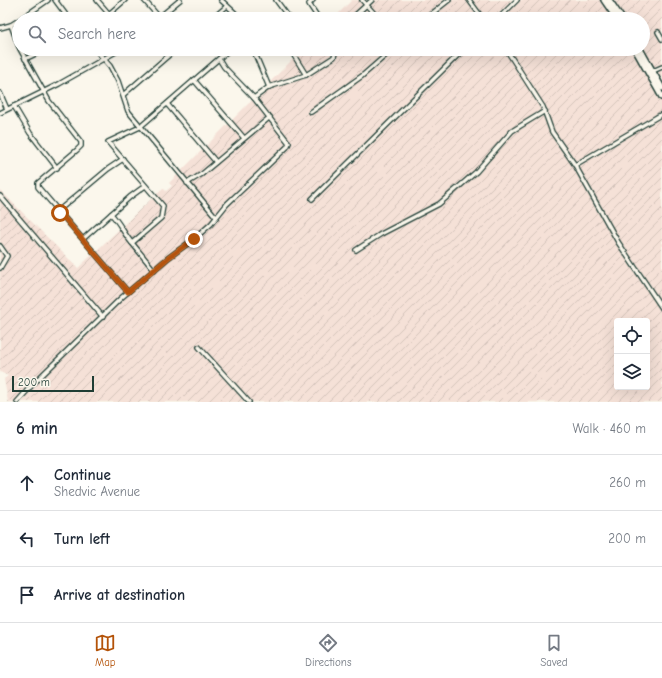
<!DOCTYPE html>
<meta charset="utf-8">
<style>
body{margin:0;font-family:"Comic Neue",sans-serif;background:#f6f6f7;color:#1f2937}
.controls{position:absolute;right:12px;bottom:12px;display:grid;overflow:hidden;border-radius:4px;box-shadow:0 4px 16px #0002}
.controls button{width:36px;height:36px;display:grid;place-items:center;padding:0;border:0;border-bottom:1px solid #e0e1e3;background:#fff;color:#1f2937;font:20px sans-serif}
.scale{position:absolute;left:12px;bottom:10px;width:82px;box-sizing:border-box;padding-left:4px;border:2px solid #1f3d34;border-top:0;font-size:11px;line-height:14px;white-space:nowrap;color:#1f3d34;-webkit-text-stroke:3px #fbf7ec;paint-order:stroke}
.stop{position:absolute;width:12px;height:12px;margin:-9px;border:3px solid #b45309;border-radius:50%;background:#fff}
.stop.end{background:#b45309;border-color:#fff;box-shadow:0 1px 4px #0008}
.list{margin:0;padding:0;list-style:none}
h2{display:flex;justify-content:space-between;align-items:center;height:52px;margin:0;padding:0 16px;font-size:17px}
h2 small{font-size:13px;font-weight:400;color:#747a83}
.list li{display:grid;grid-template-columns:26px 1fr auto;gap:12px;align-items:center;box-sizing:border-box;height:56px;padding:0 16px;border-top:1px solid #e0e1e3}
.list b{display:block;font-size:15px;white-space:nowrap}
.list p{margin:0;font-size:13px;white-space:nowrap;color:#747a83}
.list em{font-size:13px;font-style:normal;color:#747a83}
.icon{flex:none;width:22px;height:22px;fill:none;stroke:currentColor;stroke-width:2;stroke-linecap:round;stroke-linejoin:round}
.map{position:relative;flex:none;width:662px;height:402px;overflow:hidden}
.search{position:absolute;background:#fff;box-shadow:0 4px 16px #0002;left:12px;right:12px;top:12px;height:44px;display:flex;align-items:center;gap:10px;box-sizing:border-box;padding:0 14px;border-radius:22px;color:#747a83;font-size:15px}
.sheet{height:220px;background:#fff}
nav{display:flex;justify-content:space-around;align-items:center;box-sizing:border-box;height:56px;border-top:1px solid #e0e1e3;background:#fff;font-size:11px;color:#747a83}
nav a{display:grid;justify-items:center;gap:2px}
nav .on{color:#b45309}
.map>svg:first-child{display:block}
.industrial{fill:url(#industrial-furrows);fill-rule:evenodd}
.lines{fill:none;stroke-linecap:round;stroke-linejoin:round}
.minor-casing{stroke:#1f3d34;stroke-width:6}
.highway-casing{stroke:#1f3d34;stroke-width:8}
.minor{stroke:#fbf7ec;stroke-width:3.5}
.highway{stroke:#fbf7ec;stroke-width:5}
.route{stroke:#b45309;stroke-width:5}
</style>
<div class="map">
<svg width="662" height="402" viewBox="0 0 662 402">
<defs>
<pattern id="industrial-furrows" width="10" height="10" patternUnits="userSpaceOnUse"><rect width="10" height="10" fill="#f5e1d7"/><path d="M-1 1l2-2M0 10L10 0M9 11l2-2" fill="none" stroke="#d2c2b9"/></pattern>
</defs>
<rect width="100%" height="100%" fill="#fbf7ec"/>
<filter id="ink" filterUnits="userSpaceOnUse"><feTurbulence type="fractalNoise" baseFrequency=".025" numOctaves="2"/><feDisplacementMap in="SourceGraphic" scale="8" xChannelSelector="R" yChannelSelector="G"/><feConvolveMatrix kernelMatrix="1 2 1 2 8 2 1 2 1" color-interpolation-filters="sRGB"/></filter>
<g filter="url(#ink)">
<path class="industrial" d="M352,0H662V402H8L4,379L8,376L0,372V190L78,268L163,188L166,191L172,186L169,183L303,49H643V19H333ZM617,321H647V387H617Z"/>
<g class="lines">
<g class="minor-casing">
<g id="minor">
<path d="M55,0L69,19"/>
<path d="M97,0L109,14L125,0"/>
<path d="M144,0L159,17"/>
<path d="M221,0L235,13L239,19"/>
<path d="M276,0L290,19"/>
<path d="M313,0L309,4L319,19"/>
<path d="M362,0L379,19"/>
<path d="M469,0L483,19"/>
<path d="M109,14L113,19"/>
<path d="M267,18V19"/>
<path d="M21,19L48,0"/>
<path d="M157,19L180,0"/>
<path d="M212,19L227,6"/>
<path d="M351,19L372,0"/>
<path d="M425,19L449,0"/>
<path d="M498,19L517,0"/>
<path d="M11,25L19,47"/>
<path d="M0,28L11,25L19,20"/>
<path d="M658,32L662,39"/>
<path d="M20,49L49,101L81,142V146L77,150L38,183V187L128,292"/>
<path d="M95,49L110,66L118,81L128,111L216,217"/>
<path d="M253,49L269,87"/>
<path d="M290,49L306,75"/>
<path d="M506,49L543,107L552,132L575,165L618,242L662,308"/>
<path d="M25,59L46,49"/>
<path d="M219,59L224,67L254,98L269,87L306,75L334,57L336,49"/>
<path d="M653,71L662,67"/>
<path d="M194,80L244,138"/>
<path d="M0,93L7,109"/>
<path d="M123,95L176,49"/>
<path d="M167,104L216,162"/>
<path d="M14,106L30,133L57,168"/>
<path d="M311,112L362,76L393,49"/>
<path d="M0,113L59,84L121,49"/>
<path d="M575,165L662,114"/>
<path d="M187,183L202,174L270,117"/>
<path d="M0,196L103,317"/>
<path d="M312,199L464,49"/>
<path d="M58,211L108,169L123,159"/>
<path d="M111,214C120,223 124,234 132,243"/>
<path d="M83,239L130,197L145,186"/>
<path d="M0,246L7,256L0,268"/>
<path d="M356,250L381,234L439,204L476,172L512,131L545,111"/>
<path d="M154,270L132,243L161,218L163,206L108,142L140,127L230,49"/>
<path d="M199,347L249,402"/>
<path d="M17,402L33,384L121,298L168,258L194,239L211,224L227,204L287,147L289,143L254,98"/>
</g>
</g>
<g class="highway-casing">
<g id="highway">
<path d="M604,0L617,19"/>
<path d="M609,0L622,19"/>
<path d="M635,49L662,97"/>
<path d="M640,49L662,88"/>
</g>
</g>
<use href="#minor" class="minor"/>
<use href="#highway" class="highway"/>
</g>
</g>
<g class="lines" filter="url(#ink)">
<path class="route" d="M60,213L128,292L168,258L194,239"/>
</g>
</svg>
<div class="controls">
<button><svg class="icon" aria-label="locate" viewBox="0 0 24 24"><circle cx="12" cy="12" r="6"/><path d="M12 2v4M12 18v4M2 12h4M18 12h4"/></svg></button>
<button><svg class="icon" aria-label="layers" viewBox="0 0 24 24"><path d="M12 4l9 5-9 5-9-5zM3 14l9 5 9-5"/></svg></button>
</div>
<div class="scale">200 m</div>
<div class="stop" style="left:60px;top:213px"></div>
<div class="stop end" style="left:194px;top:239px"></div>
<div class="search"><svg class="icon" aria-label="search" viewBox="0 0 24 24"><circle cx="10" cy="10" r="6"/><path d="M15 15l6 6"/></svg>Search here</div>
</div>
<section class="sheet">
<h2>6 min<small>Walk · 460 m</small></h2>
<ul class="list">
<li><svg class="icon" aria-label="ahead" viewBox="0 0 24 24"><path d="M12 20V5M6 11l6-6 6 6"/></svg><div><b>Continue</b><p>Shedvic Avenue</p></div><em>260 m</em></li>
<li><svg class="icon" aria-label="left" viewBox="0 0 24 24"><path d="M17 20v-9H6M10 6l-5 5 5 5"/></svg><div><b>Turn left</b></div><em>200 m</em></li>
<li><svg class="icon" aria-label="arrive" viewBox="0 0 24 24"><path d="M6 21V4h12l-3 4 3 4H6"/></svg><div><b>Arrive at destination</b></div></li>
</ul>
</section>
<nav>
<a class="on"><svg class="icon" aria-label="map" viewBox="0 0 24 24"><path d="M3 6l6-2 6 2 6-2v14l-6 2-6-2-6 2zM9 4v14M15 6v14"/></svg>Map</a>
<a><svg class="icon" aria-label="directions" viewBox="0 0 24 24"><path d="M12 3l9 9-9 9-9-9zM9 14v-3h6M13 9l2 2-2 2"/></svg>Directions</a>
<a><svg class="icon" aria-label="saved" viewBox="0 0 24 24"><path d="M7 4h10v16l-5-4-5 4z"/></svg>Saved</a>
</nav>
